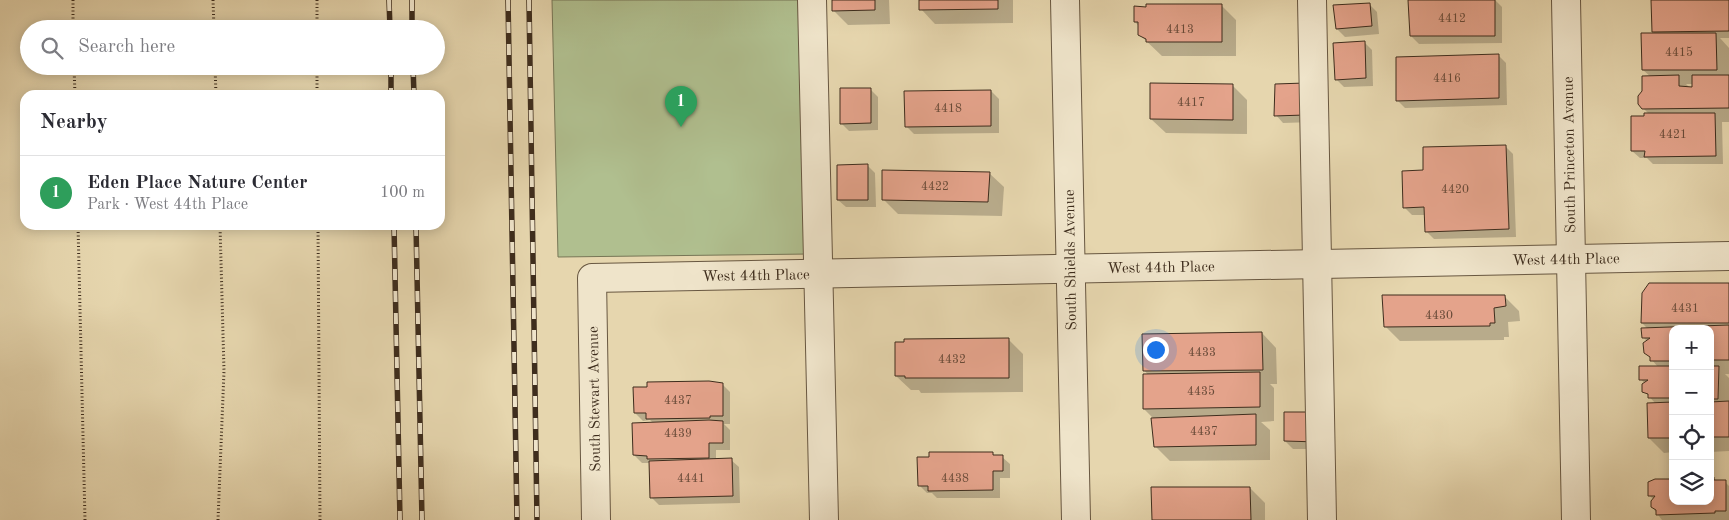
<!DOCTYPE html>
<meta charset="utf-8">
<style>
body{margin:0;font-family:"Old Standard TT",serif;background:#f2f2f3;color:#2b2b33}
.controls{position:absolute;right:15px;bottom:15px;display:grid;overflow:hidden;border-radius:10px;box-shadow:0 2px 12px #0003}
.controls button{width:45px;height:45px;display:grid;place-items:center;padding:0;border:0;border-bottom:1px solid #e1e1e2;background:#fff;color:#2b2b33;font:25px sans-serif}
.you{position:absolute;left:1155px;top:349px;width:18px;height:18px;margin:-12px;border:4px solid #fff;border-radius:50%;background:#1a73e8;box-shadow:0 0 0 8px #1a73e833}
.badge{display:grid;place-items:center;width:32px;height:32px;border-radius:50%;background:#8f2418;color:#fff;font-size:16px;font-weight:700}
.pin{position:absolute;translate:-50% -41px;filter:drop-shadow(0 1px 2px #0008)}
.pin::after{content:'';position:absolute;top:26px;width:18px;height:15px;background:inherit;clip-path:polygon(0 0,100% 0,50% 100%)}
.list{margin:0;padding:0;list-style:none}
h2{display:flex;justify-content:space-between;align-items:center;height:65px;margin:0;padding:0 20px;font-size:21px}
h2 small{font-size:16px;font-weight:400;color:#7c7c81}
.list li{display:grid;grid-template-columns:32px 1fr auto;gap:15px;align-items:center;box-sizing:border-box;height:75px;padding:0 20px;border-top:1px solid #e1e1e2}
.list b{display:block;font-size:19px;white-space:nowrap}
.list p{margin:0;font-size:16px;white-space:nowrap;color:#7c7c81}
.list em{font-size:16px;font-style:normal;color:#7c7c81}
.icon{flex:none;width:28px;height:28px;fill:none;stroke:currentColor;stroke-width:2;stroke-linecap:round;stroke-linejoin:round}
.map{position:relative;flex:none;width:1729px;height:520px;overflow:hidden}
.search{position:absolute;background:#fff;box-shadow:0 2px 12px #0003;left:20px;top:20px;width:425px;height:55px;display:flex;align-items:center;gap:12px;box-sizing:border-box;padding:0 18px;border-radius:28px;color:#7c7c81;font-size:19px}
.panel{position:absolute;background:#fff;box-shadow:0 2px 12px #0003;left:20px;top:90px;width:425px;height:140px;border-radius:15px}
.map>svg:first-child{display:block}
.green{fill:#b0bf8f;stroke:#777656}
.shadow{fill:#0003;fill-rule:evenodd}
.building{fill:#e4a38b;stroke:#3e2d1d}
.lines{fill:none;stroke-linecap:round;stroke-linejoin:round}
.minor-casing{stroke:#685741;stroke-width:30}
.path{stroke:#3e2d1d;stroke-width:3;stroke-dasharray:1 2.5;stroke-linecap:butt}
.minor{stroke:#efe4ca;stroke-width:28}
.rail-casing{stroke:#3e2d1d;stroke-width:5.5}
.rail{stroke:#efe4ca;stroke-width:4;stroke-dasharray:11;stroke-linecap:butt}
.labels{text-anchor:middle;stroke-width:4;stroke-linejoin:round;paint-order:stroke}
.number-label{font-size:12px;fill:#684a38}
.street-label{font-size:15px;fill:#3e2d1d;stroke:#efe4ca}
</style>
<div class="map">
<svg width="1729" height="520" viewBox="0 0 1729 520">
<rect width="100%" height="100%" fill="#e6d6ae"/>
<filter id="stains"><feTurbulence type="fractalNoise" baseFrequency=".004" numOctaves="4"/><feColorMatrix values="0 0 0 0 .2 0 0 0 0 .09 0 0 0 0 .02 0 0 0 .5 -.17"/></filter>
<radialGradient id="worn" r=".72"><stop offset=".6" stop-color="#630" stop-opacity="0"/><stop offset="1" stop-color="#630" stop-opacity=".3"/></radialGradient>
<path class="green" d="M552,0H805L810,254L558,257Z"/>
<g class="shadow">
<path d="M833,0H889L890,24L848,25L833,10Z"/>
<path d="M921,0H1013V23L935,24L921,9Z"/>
<path d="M1451,0H1495L1502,7V43L1419,44L1411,36Z"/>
<path d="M1652,0H1729V38H1720L1729,48V122H1722L1723,164H1653L1647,158H1640L1632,151L1645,118L1649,114L1643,108L1651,77L1643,70L1656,35L1653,32ZM1686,84H1693V88H1690Z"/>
<path d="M1369,4L1377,12L1379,34L1345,37L1337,29Z"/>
<path d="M1221,5L1236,20V56H1162L1140,35V27L1135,22Z"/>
<path d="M1364,42L1372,50L1373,86L1344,87L1337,80Z"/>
<path d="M1498,55L1506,63L1507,105L1405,108L1397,100Z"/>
<path d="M1232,85L1247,100V134L1166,133L1151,119Z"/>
<path d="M1276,85L1313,122L1283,123L1276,115Z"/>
<path d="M870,89L878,97V130L849,131L841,123Z"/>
<path d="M991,91L999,99V133L914,134L906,126Z"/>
<path d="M1505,146L1513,154L1516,237L1434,239L1426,231V215H1412L1404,207L1425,172Z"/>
<path d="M867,165L875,173L876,207H846L838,200Z"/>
<path d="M989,173L1004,187L1002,216L898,214L883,199Z"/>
<path d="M1729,284V374H1725L1729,378V451L1710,452V329H1673V452L1664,453L1649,438L1656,404L1644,391L1645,384L1641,379L1658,367L1645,352L1647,341L1643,337L1648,329L1642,323Z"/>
<path d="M1504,296L1519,311L1520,321L1508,322L1509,337H1504V340L1400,341L1385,326Z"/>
<path d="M1262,333L1276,348L1277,384H1270L1274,388V421L1261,422L1270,430V460L1170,461L1155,446L1154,419L1144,409L1149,376L1144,370Z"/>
<path d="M1008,339L1023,354V392L921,393L919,390H911L896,376Z"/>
<path d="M722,384L730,392V424H724L730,430V450H716V460H731L739,467L740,503L659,505L651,497L650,463H642L634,455L654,424L650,420L643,421L635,413Z"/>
<path d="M1285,414L1326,449H1293L1285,441Z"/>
<path d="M993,454L996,457H1002L1010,464V478H1000V498H937L932,493H927L919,485Z"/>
<path d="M1714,478L1717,482H1725L1729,486V520H1662L1652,507L1654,500L1649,495V482L1673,501H1710Z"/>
<path d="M1250,488L1265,503V520H1152Z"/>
</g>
<g class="building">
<path d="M832,0H875V10L832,11Z"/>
<path d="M919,0H998V9L919,10Z"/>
<path d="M1408,0H1495V36H1410Z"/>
<path d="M1651,0H1729V31L1652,32Z"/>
<path d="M1370,3L1372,26L1336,29L1333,5Z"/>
<path d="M1146,4H1222V42H1146V39L1138,35V22H1134V6L1146,7Z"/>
<path d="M1641,33H1716L1717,70H1642Z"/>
<path d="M1365,41L1366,78L1335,80L1333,43Z"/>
<path d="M1499,54V98L1396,101V57Z"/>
<path d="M1679,75V86L1692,87V75H1729V108L1642,109L1638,104V96L1642,91V76Z"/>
<path d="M1150,83L1233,84V120L1150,119Z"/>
<path d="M1305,83V115L1274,116L1275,84Z"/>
<path d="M840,88H871V123L840,124Z"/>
<path d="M991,90V126L905,127L904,91Z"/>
<path d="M1644,113H1715L1716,156L1644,157L1645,151H1631V116H1644Z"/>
<path d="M1506,145L1509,229L1425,232L1424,207L1403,208L1402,171L1423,170V147Z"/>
<path d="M868,164V200H837V165Z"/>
<path d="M882,170L990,172L988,202L882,200Z"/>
<path d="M1649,283H1729V323H1641L1642,293Z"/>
<path d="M1382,295H1505L1506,306L1494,308L1495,323H1490V326L1384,327Z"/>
<path d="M1729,325V360H1710V329H1673V361H1650V357L1644,353L1643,343L1650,338H1642L1641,328Z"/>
<path d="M1262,332L1263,370L1143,371L1142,334Z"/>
<path d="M1009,338V378H905V376H895V342H904V339Z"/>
<path d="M1639,366H1673V398H1648V394L1642,392V384L1648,380H1639Z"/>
<path d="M1710,366H1719L1718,399H1710Z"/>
<path d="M1260,372V407L1143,409V374Z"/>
<path d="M709,381L723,383V416H710V418L646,419V413H634L633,387H647V382Z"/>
<path d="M1729,401V437H1710V402Z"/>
<path d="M1673,402V438H1648L1647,403Z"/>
<path d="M1284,412H1319V442L1284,441Z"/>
<path d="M1256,414V445L1154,447L1151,418Z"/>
<path d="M709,420L723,421V443H709V458L647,459V456L633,455L632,423Z"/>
<path d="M929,452H993V455H1003V471H993V490L928,491V486H918L917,457H929Z"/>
<path d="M732,458L733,496L650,498L649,461Z"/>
<path d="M1710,477H1714V480H1726V511H1715V513L1656,515V510L1651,507V501L1655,496H1648V482L1655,479H1673V501H1710Z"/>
<path d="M1151,487H1250L1251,520H1152Z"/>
</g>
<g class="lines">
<g class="minor-casing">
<g id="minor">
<path d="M812,0L824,520"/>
<path d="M1065,0L1076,520"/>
<path d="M1312,0L1322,520"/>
<path d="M1566,0L1576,520"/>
<path d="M596,520L592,278L1729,256"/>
</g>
</g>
<g class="path">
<path d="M73,0V29"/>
<path d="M213,0L214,29"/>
<path d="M317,0V29"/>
<path d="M74,66L75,95"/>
<path d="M215,66L216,95"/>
<path d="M317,66V95"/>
<path d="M78,225L85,520"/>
<path d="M318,225L320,520"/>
<path d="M218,520L224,371L220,225"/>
</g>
<use href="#minor" class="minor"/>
<g class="rail-casing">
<g id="rail">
<path d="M389,0L390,29"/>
<path d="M412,0V29"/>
<path d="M508,0L517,520"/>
<path d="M529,0L537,520"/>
<path d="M391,66V95"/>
<path d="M413,66L414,95"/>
<path d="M394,225L400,520"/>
<path d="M416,225L422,520"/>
</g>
</g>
<use href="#rail" class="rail"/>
</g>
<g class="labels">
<g class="number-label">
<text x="1452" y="22">4412</text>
<text x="1180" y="33">4413</text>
<text x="1679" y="56">4415</text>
<text x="1447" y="82">4416</text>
<text x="1191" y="106">4417</text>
<text x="948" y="112">4418</text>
<text x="1673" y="138">4421</text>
<text x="935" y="190">4422</text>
<text x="1455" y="193">4420</text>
<text x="1685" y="312">4431</text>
<text x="1439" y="319">4430</text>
<text x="1202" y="356">4433</text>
<text x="952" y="363">4432</text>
<text x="1201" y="395">4435</text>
<text x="678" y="404">4437</text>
<text x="1204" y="435">4437</text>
<text x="678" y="437">4439</text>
<text x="691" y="482">4441</text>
<text x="955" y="482">4438</text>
</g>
<g class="street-label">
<text transform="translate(1569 155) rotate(-91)" y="5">South Princeton Avenue</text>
<text transform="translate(1566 259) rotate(-1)" y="5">West 44th Place</text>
<text transform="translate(1070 260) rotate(-91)" y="5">South Shields Avenue</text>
<text transform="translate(1161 267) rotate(-1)" y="5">West 44th Place</text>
<text transform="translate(756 275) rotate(-1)" y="5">West 44th Place</text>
<text transform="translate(594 399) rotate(-91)" y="5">South Stewart Avenue</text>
</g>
</g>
<rect width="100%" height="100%" filter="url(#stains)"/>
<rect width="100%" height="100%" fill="url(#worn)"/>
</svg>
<div class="controls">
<button>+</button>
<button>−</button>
<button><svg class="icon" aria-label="locate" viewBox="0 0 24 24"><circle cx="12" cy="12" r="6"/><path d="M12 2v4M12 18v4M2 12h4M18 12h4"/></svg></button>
<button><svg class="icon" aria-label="layers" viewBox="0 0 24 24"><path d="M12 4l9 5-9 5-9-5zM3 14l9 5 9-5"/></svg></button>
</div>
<div class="you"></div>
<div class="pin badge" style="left:681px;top:127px;background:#2e9e5b">1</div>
<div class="search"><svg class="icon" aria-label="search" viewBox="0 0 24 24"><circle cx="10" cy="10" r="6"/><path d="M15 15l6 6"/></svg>Search here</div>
<section class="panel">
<h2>Nearby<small></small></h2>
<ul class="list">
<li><span class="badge" style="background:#2e9e5b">1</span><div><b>Eden Place Nature Center</b><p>Park · West 44th Place</p></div><em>100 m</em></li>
</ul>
</section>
</div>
